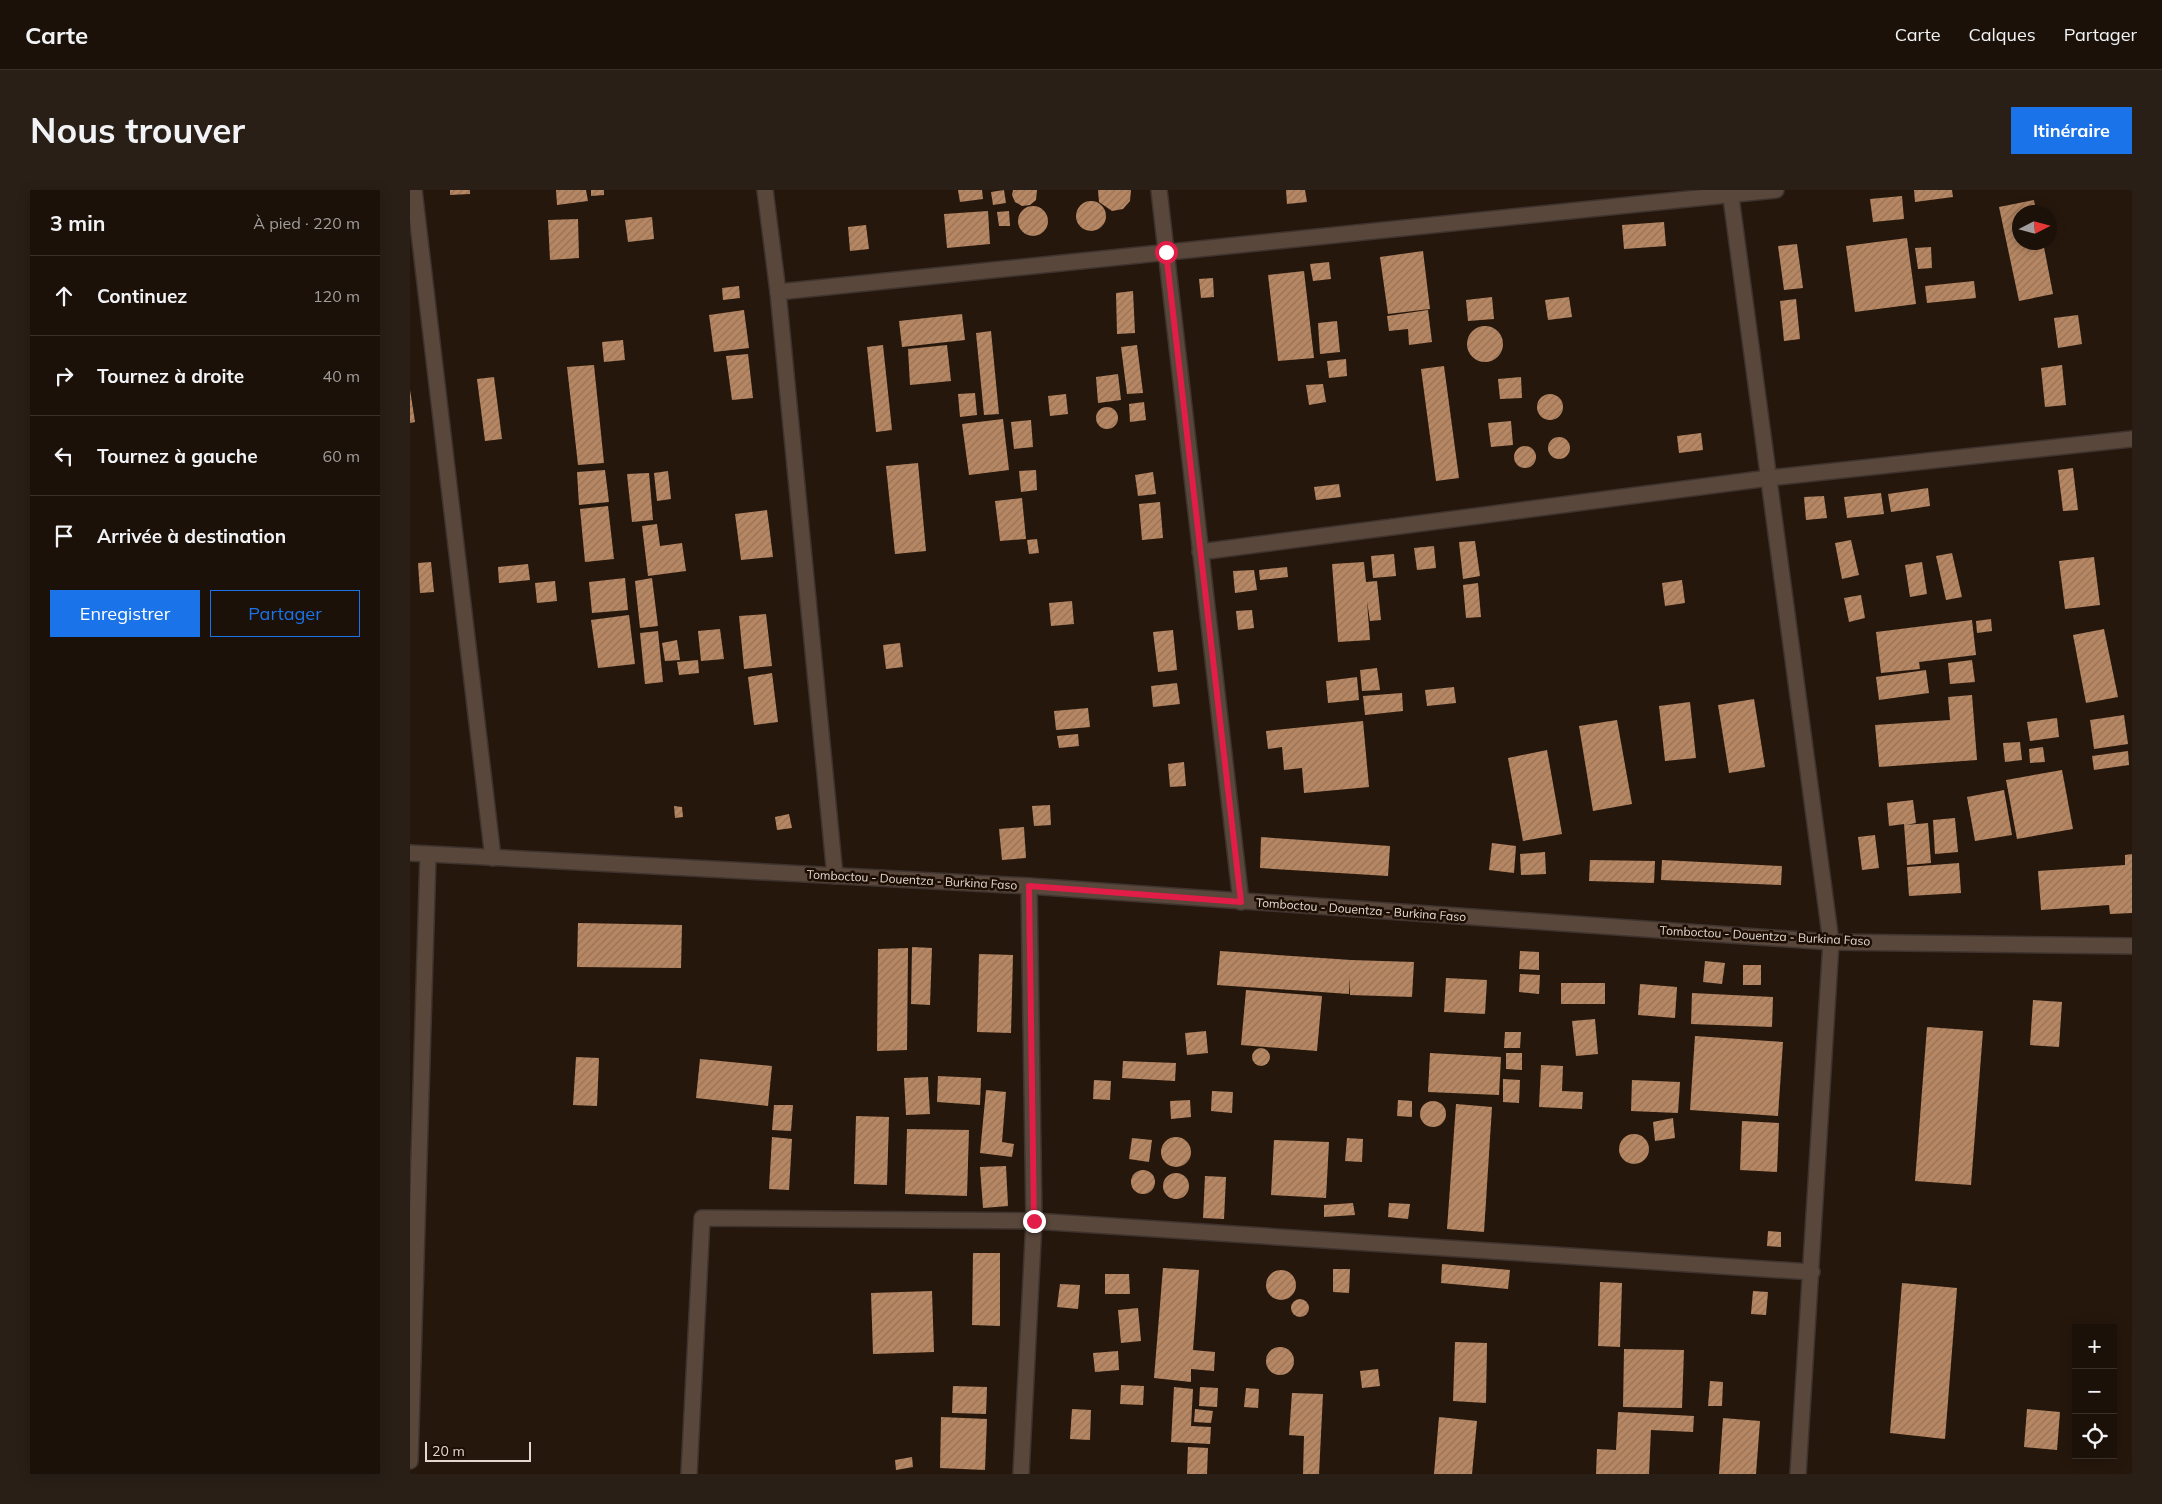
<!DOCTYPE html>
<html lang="fr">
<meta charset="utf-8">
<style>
body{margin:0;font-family:Mulish,sans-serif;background:#291f17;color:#f1f3f6}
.controls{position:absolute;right:15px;bottom:15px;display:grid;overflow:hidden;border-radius:0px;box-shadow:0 2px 12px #0003}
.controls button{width:45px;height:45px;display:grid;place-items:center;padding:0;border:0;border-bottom:1px solid #3a312a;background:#1c1109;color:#f1f3f6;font:25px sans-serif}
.compass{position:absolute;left:1602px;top:15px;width:45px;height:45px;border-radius:50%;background:#1c1109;box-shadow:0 2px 12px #0003;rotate:84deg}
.scale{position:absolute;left:15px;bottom:12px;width:106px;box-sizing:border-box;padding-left:5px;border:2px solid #e3d8d0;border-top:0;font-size:14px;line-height:18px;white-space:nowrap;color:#e3d8d0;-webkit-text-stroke:4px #1d0e04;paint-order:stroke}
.stop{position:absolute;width:15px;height:15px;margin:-11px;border:4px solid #e11d48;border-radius:50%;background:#fff}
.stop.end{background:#e11d48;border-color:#fff;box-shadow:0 1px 5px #0008}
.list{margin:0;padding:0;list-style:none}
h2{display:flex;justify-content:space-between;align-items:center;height:65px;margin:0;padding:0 20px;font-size:21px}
h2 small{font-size:16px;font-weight:400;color:#a09d9c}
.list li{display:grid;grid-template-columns:32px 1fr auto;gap:15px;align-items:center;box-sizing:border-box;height:80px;padding:0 20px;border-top:1px solid #3a312a}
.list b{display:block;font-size:19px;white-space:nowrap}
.list em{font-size:16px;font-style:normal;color:#a09d9c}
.actions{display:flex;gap:10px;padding:15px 20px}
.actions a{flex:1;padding:11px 0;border:1px solid #1a73e8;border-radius:0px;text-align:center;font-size:18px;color:#1a73e8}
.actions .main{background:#1a73e8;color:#fff}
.icon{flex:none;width:28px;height:28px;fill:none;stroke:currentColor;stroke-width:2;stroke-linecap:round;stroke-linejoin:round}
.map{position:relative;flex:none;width:1722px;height:1284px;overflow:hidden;border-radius:0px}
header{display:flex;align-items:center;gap:30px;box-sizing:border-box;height:70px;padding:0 25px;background:#1c1109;border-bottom:1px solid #3a312a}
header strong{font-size:24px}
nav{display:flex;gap:28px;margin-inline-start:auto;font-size:18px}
.intro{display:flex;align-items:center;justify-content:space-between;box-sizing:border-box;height:120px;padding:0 30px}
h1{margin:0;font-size:35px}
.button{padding:12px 22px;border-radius:0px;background:#1a73e8;color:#fff;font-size:18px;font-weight:700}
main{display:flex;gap:30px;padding:0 30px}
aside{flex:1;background:#1c1109;border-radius:0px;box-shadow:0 2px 12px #0003}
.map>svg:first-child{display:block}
.building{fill:url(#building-hatch)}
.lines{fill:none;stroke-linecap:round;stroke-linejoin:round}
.street-casing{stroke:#3e332e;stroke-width:18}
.secondary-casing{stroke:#3e332e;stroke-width:18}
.street{stroke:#58473a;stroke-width:15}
.secondary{stroke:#58473a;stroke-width:15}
.route{stroke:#e11d48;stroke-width:6}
.labels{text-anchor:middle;stroke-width:5;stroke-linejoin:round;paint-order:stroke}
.street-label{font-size:12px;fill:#e3d8d0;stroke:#1d0e04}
</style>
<header>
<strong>Carte</strong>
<nav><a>Carte</a><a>Calques</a><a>Partager</a></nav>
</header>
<div class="intro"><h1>Nous trouver</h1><a class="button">Itinéraire</a></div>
<main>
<aside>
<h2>3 min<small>À pied · 220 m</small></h2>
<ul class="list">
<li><svg class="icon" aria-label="ahead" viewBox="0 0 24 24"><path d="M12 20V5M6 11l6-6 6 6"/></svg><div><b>Continuez</b></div><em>120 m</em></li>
<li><svg class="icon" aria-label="right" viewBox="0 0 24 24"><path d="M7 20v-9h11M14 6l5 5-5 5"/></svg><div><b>Tournez à droite</b></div><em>40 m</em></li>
<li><svg class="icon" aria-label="left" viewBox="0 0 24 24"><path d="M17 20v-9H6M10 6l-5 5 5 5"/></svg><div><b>Tournez à gauche</b></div><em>60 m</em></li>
<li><svg class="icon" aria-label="arrive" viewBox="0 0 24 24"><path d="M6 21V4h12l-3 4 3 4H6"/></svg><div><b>Arrivée à destination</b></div></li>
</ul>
<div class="actions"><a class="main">Enregistrer</a><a>Partager</a></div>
</aside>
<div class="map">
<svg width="1722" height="1284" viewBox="0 0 1722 1284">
<defs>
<pattern id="building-hatch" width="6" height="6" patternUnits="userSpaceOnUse" patternTransform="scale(1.25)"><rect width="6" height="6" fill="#b78763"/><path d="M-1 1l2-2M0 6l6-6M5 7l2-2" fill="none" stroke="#947258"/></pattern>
</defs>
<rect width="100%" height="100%" fill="#26170c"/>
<g class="building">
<path d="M40,0H60V4L40,5Z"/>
<path d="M146,0H176L178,11L147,15Z"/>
<path d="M181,0H194V5L181,6Z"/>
<path d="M548,0H572L573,9L550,12Z"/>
<path d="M594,0L596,13L583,15L581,2Z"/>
<path d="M603,0H627L626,10L620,15L612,16L605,12L602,5Z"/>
<path d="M688,0H721L720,11L713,19L702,21L689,12Z"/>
<path d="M876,0H895L897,12L877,14Z"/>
<path d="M1504,0H1542L1543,7L1505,12Z"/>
<path d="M1492,6L1494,29L1463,32L1460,9Z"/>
<path d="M1624,10L1626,22H1610V52H1633L1643,104L1609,111L1589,17Z"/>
<circle cx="681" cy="26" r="15"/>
<circle cx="623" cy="31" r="15"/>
<path d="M578,21L580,54L537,58L534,24Z"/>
<path d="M599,21L600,36H589L587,22Z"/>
<path d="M242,27L244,49L218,52L215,30Z"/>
<path d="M168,29L169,68L140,70L138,30Z"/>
<path d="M1254,32L1256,56L1214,59L1212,35Z"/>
<path d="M456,35L459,59L440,61L438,37Z"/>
<path d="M1497,48L1506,114L1445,122L1436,56Z"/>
<path d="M1387,54L1393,98L1374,100L1368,56Z"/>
<path d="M1521,57L1522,78L1508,79L1505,58Z"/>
<path d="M1013,61L1020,119L978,124L970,67Z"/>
<path d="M919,72L921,89L903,91L900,74Z"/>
<path d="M894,81L904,168L868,171L858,85Z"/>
<path d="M803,88L804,107L791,108L789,89Z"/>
<path d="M1564,91L1566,108L1517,113L1515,96Z"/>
<path d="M329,96L330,108L313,110L312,98Z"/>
<path d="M723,101L725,143L707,144L706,103Z"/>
<path d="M1082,107L1084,129L1058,131L1056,110Z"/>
<path d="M1159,107L1162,127L1138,130L1135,110Z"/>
<path d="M1386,109L1390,149L1374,151L1370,111Z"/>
<path d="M334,120L339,158L304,162L299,125Z"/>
<path d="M1018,120L1022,152L999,155L998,139L979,141L977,126Z"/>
<path d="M552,124L555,150L492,157L489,131Z"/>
<path d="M1668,125L1672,154L1648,158L1644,128Z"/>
<path d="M927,131L930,162L910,164L908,133Z"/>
<circle cx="1075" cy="154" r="18"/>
<path d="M581,141L589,224L574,225L566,143Z"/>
<path d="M213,150L215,170L194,172L192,152Z"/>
<path d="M473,155L482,240L466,242L457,157Z"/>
<path d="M537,155L541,191L500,195L498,159Z"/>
<path d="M727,155L733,203L717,204L711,157Z"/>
<path d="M338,164L343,208L322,210L316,166Z"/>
<path d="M936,169L937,186L919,188L917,171Z"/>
<path d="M184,175L194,273L168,275L157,177Z"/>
<path d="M1652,175L1656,215L1635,217L1631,178Z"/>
<path d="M1034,176L1049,288L1026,291L1011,179Z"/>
<path d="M708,184L711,210L688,213L686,187Z"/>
<path d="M84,187L92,249L75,251L67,189Z"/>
<path d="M1111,187L1112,208L1090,209L1088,189Z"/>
<path d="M913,194L916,212L899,215L896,195Z"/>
<path d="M0,200L5,232L0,233Z"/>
<path d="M565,203L567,225L550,227L548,204Z"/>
<path d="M656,204L658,224L640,226L638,206Z"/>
<circle cx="1140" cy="217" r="13"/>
<path d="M734,212L736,230L720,232L719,214Z"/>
<circle cx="697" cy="228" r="11"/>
<path d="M593,229L599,280L559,285L552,234Z"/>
<path d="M621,230L623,257L604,259L601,232Z"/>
<path d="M1101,231L1103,255L1081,257L1078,233Z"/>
<path d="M1291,243L1293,260L1269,263L1267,246Z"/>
<circle cx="1149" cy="258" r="11"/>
<circle cx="1115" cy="267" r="11"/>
<path d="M508,273L516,361L485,364L476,276Z"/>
<path d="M1663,278L1668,320L1653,321L1648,280Z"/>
<path d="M195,280L199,312L169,315L167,282Z"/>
<path d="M626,280L627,300L611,302L609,281Z"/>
<path d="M258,281L261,309L247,311L244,283Z"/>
<path d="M743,282L746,304L728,306L725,285Z"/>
<path d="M239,283L243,330L222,332L217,284Z"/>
<path d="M929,294L931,307L906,310L904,297Z"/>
<path d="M1518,298L1520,316L1481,322L1478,304Z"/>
<path d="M1471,303L1474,324L1437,328L1434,307Z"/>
<path d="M1414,306L1417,328L1396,330L1394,307Z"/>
<path d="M612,308L616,349L590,351L585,311Z"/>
<path d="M750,312L753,348L732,350L729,314Z"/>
<path d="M198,316L204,369L175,372L170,319Z"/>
<path d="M357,320L363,367L331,370L325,324Z"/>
<path d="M247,334L250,356L272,353L276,381L238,386L232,336Z"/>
<path d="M627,349L629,363L619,364L617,350Z"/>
<path d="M1441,350L1449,385L1432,389L1425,353Z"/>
<path d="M1065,351L1070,386L1053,389L1049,352Z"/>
<path d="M1024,356L1026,378L1007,380L1004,358Z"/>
<path d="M1542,363L1552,407L1536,410L1526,366Z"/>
<path d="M984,364L986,386L963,388L961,366Z"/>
<path d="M1684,367L1690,415L1655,419L1649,371Z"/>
<path d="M21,372L24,402L10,403L8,373Z"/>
<path d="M954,372L956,392L967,391L971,430L960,431L957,411L960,450L928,452L922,374Z"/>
<path d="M1512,372L1517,404L1500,407L1495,375Z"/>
<path d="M118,374L120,390L89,393L88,377Z"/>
<path d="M877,377L878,387L850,390L849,380Z"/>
<path d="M844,380L847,400L825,403L823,381Z"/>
<path d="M215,388L218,420L182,423L179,392Z"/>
<path d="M242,388L248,436L230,438L225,391Z"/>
<path d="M1272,390L1275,413L1255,416L1252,393Z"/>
<path d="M145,391L147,411L127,413L125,393Z"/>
<path d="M1068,393L1071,427L1056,428L1053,395Z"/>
<path d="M1451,405L1455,428L1439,432L1434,408Z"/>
<path d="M662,411L664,434L641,436L639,413Z"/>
<path d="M842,420L844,438L828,440L826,421Z"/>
<path d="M356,424L362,476L334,479L329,426Z"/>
<path d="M219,425L225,474L188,478L181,430Z"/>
<path d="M1581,429L1582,441L1567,443L1566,431Z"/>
<path d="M1562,430L1566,465L1509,472L1510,479L1471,483L1466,442Z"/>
<path d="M310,439L314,469L291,471L288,441Z"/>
<path d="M1694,439L1708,507L1676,513L1663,445Z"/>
<path d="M763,440L767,480L748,482L743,442Z"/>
<path d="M248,441L253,492L235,494L230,443Z"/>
<path d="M267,450L270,470L255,471L252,453Z"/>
<path d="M490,453L493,477L476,479L473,455Z"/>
<path d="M288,470L289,483L269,485L267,472Z"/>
<path d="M1562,470L1565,492L1540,494L1538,473Z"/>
<path d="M967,478L970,500L952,501L950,480Z"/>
<path d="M1516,480L1519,503L1469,510L1466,487Z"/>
<path d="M362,483L368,532L344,535L338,487Z"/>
<path d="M947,487L949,510L918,513L916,491Z"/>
<path d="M767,493L770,514L743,517L741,496Z"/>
<path d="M1044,497L1046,513L1017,516L1015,500Z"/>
<path d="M992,503L993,521L955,525L953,506Z"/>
<path d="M1562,505L1567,570L1469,577L1465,535L1540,530L1538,507Z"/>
<path d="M1344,509L1355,577L1319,583L1308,515Z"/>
<path d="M1280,512L1286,568L1255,571L1249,516Z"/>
<path d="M678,518L680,537L646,540L644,521Z"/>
<path d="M1714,525L1718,554L1684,559L1680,530Z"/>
<path d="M1647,528L1649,547L1620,551L1617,532Z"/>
<path d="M1207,530L1222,614L1183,621L1169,536Z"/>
<path d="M953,531L959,597L894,603L892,578L874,580L872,557L858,559L856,541Z"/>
<path d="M668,544L669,556L649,558L647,546Z"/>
<path d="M1610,552L1612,570L1595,572L1593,553Z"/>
<path d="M1633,557L1635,572L1620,573L1619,559Z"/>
<path d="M1137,560L1152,644L1113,651L1098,568Z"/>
<path d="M1718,561L1719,575L1684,580L1682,566Z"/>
<path d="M774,572L776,596L760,597L758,574Z"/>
<path d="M1652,580L1663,639L1607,649L1596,590Z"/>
<path d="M1594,600L1602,645L1565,651L1557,607Z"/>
<path d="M1503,610L1506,633L1496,635L1518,633L1521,673L1497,675L1494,634L1479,636L1477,613Z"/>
<path d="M640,615L641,635L624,636L622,616Z"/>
<path d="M264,616L272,617L273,627L265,628Z"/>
<path d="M379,624L382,638L367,640L365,627Z"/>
<path d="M1545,628L1548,662L1525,664L1523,630Z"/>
<path d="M614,637L616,668L592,670L589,639Z"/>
<path d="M1465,645L1469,678L1452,680L1448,647Z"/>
<path d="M851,647L980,656L978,686L850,678Z"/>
<path d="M1082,653L1106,656L1104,683L1079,680Z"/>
<path d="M1135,662L1136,684L1111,685L1110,664Z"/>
<path d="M1722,664V723L1700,724L1699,715L1631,720L1628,681L1715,675V665Z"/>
<path d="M1180,670L1245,671L1244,693L1179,691Z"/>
<path d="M1252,670L1372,676L1371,695L1251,690Z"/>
<path d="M1549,673L1551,703L1499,706L1497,677Z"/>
<path d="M168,733L272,735L271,778L167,777Z"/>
<path d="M502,757L522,758L520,815L501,814Z"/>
<path d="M498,758L497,860L467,861L468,759Z"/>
<path d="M810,761L941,770L1004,772L1002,807L940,805V786L939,804L807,795Z"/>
<path d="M1110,761L1129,762V780L1109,779Z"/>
<path d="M569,764L603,765L601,843L567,842Z"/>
<path d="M1295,771L1315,773L1312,794L1293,792Z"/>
<rect x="1333" y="775" width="18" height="20"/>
<path d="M1110,784L1130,785L1129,804L1109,802Z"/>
<path d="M1036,788L1077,790L1075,824L1034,822Z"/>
<rect x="1151" y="793" width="44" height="21"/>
<path d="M1230,794L1267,797L1265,828L1228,825Z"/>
<path d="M836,800L912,806L907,861L831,855Z"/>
<path d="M1282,803L1363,807L1362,837L1281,834Z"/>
<path d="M1623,810L1652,812L1649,857L1620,855Z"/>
<path d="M1185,829L1188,864L1166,866L1162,831Z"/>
<path d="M1517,837L1573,841L1561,995L1505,991Z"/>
<path d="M796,841L798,863L777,865L775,843Z"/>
<path d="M1095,842H1111L1110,858H1094Z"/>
<path d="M1285,846L1373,852L1368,926L1280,920Z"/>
<circle cx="851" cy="867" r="9"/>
<path d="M1020,863L1091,867L1089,905L1018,902Z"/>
<path d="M1096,863H1112V880L1096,879Z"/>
<path d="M166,867L189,868L187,916L163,915Z"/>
<path d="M290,869L362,876L358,916L286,908Z"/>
<path d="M713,871L766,873L765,891L712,888Z"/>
<path d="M1131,875L1153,876L1152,901L1173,902L1172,919L1129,917Z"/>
<path d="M528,886L571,888L570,915L527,912Z"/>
<path d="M518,887L520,924L496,925L494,888Z"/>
<path d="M1093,889L1110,890L1109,913L1093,912Z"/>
<path d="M684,890L701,891L700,910L683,909Z"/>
<path d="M1222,890L1270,892L1268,923L1221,921Z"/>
<path d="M576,900L596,902L592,952L604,954L602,967L570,963Z"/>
<path d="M802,901L823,902L822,923L801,921Z"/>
<path d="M780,910L781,927L761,929L760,911Z"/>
<path d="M988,910L1002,911V927L987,926Z"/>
<circle cx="1023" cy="924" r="13"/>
<path d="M1046,914L1082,917L1074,1042L1037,1039Z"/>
<path d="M364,915H383L381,941L362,940Z"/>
<path d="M446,926L479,927L477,995L444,994Z"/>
<path d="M1263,928L1265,948L1245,951L1243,932Z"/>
<path d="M1332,931L1369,933L1367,982L1330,980Z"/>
<path d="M497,939L559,940L557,1006L495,1004Z"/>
<circle cx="1224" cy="959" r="15"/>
<path d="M362,947L382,949L379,1000L359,999Z"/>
<circle cx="766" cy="962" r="15"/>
<path d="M722,948L742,950L739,972L719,969Z"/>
<path d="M937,948L953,949L952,972L935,971Z"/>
<path d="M864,950L919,952L916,1008L861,1005Z"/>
<path d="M596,976L598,1016L573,1018L570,977Z"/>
<circle cx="733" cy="992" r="12"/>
<circle cx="766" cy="996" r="13"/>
<path d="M795,986L816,987L814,1029L793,1028Z"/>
<path d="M943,1013L945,1025L914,1027V1015Z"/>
<path d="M979,1013L1000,1014L998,1029L978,1027Z"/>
<path d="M1358,1041L1371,1042V1057L1357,1056Z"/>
<path d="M563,1063H590V1136L562,1135Z"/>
<path d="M1032,1074L1100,1080L1098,1099L1031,1093Z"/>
<path d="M753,1078L789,1080L783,1160L805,1162L804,1181L781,1179V1192L744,1188Z"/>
<path d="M923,1079H940L939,1103L923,1102Z"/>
<circle cx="871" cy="1095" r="15"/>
<path d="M695,1084H719L720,1104H695Z"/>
<path d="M1190,1092L1212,1093L1210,1157L1188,1156Z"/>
<path d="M1492,1093L1547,1098L1535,1249L1480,1243Z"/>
<path d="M650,1094L670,1095L668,1119L647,1117Z"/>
<path d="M522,1101L524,1162L463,1164L461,1103Z"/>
<path d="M1343,1101L1358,1102L1356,1125L1341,1124Z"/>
<circle cx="890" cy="1118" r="9"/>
<path d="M728,1118L731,1151L711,1153L708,1120Z"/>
<path d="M1045,1152L1077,1153L1076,1213L1043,1211Z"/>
<circle cx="870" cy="1171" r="14"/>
<path d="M1214,1159L1274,1160L1272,1218L1213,1217Z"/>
<path d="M708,1161L709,1180L685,1182L683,1163Z"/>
<path d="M968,1179L970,1196L952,1198L950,1181Z"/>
<path d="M1300,1191L1313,1192L1312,1216H1298Z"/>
<path d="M711,1195L734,1196L733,1215L710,1214Z"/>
<path d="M543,1196L577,1197L576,1224L542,1223Z"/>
<path d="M764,1197L783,1199L781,1236L801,1237L800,1254L761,1252Z"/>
<path d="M790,1197L808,1198L807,1217L789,1216Z"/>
<path d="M836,1198L849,1199L848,1218L834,1217Z"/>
<path d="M882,1203L913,1204L909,1284H893L894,1246L879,1245Z"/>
<path d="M662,1219L681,1220L680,1250L660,1249Z"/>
<path d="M785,1219L803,1221L801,1233L784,1232Z"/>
<path d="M1617,1219L1650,1222L1647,1260L1614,1257Z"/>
<path d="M1208,1222L1284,1226L1283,1242L1241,1240L1239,1284H1186L1187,1259L1206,1260Z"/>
<path d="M531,1227L577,1229L575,1280L530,1278Z"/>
<path d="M1029,1227L1067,1231L1062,1284H1024Z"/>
<path d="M1313,1228L1350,1231L1346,1284H1309Z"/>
<path d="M778,1257L798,1258L797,1284H777Z"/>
<path d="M502,1267L503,1277L486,1280L485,1270Z"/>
</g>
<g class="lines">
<g class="street-casing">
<g id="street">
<path d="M4,0L83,668"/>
<path d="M355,0L368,102L425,686"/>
<path d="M749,0L831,712"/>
<path d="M1320,0L1421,752L1388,1284"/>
<path d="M368,102L1366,0"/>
<path d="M790,362L1359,288L1722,249"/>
<path d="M0,1271L18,665"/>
<path d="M279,1284L292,1028L624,1031L1402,1082"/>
<path d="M611,1284L624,1031L619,696"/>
</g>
</g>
<g class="secondary-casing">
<path id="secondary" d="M0,663L619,696L1421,752L1722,756"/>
</g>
<use href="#street" class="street"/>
<use href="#secondary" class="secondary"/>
</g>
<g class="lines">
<path class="route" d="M624,1031L619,696L831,712L756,62"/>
</g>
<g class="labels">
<g class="street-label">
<text transform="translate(502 690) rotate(3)" y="4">Tomboctou - Douentza - Burkina Faso</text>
<text transform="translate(951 720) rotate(4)" y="4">Tomboctou - Douentza - Burkina Faso</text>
<text transform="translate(1355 746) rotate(3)" y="4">Tomboctou - Douentza - Burkina Faso</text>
</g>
</g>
</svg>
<div class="controls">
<button>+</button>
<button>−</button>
<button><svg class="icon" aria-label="locate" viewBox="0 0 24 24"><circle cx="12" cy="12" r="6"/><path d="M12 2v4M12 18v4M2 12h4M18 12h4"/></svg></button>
</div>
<svg class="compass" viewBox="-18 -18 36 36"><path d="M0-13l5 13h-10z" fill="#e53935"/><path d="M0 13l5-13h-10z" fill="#a09d9c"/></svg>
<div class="scale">20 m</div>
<div class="stop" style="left:756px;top:62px"></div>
<div class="stop end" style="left:624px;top:1031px"></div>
</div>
</main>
